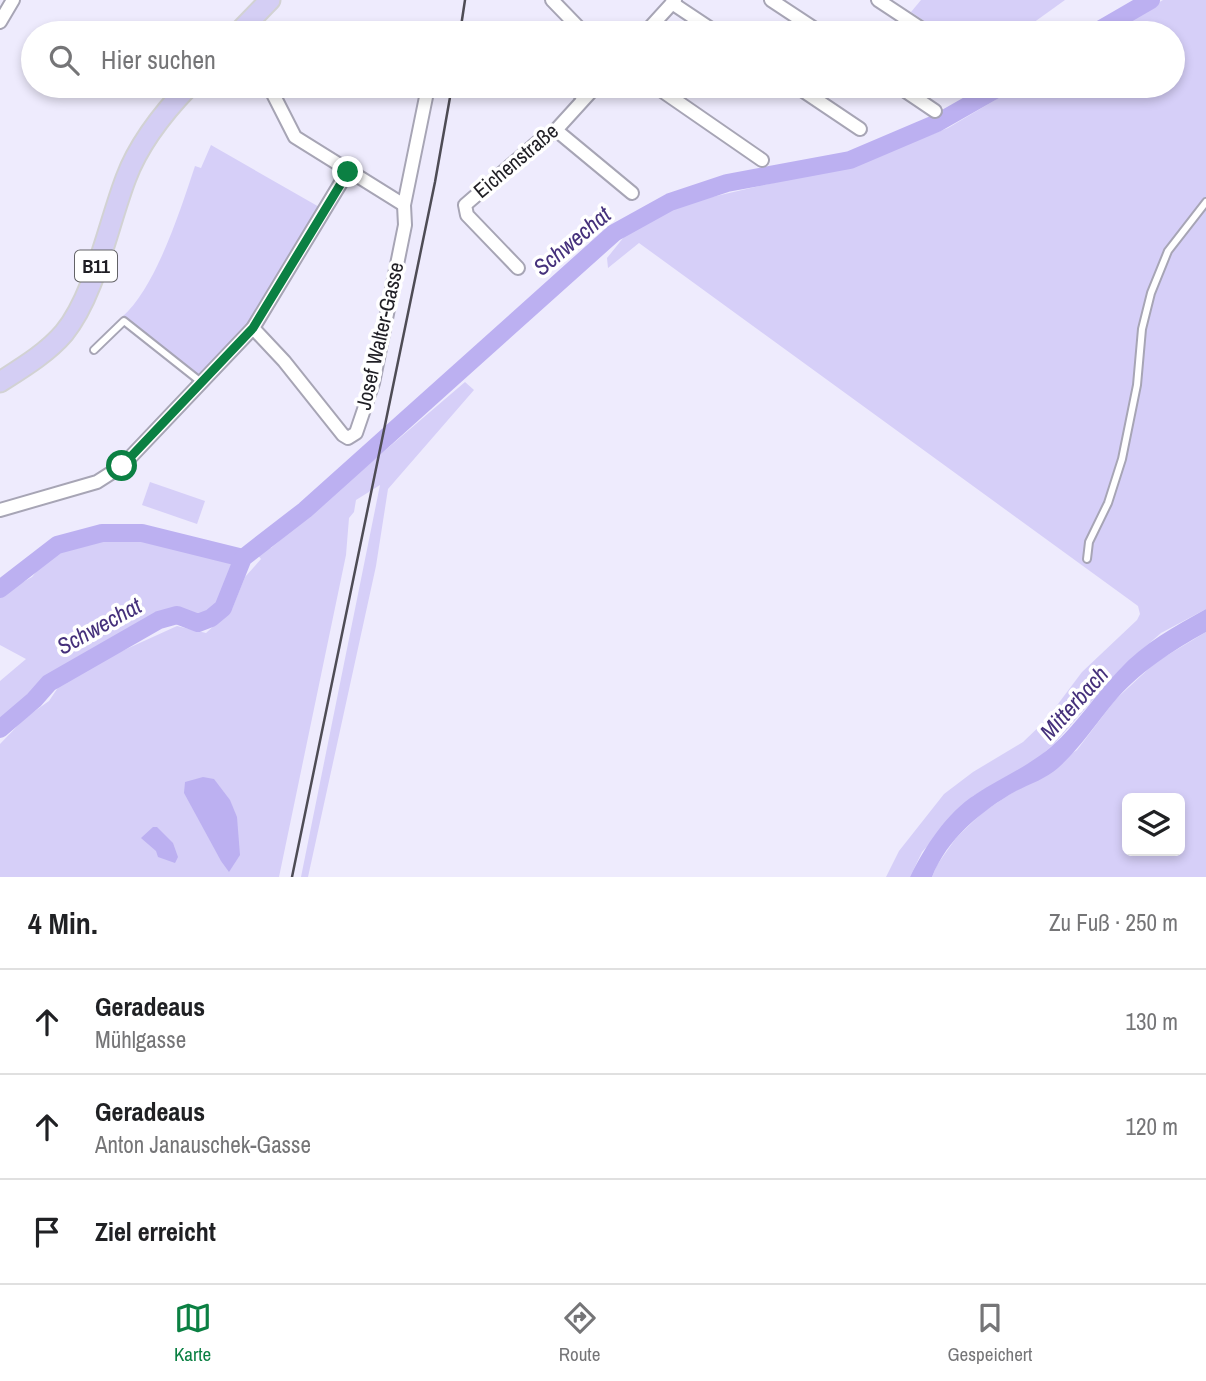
<!DOCTYPE html>
<html lang="de">
<meta charset="utf-8">
<style>
body{margin:0;font-family:"Archivo Narrow",sans-serif;background:#f6f6f6;color:#202124}
.controls{position:absolute;right:21px;bottom:21px;display:grid;overflow:hidden;border-radius:10px;box-shadow:0 4px 10px #0003}
.controls button{width:63px;height:63px;display:grid;place-items:center;padding:0;border:0;border-bottom:2px solid #e0e0e0;background:#fff;color:#202124;font:35px sans-serif}
.stop{position:absolute;width:21px;height:21px;margin:-16px;border:5px solid #0b8043;border-radius:50%;background:#fff}
.stop.end{background:#0b8043;border-color:#fff;box-shadow:0 2px 7px #0008}
.list{margin:0;padding:0;list-style:none}
h2{display:flex;justify-content:space-between;align-items:center;height:91px;margin:0;padding:0 28px;font-size:30px}
h2 small{font-size:23px;font-weight:400;color:#757577}
.list li{display:grid;grid-template-columns:46px 1fr auto;gap:21px;align-items:center;box-sizing:border-box;height:105px;padding:0 28px;border-top:2px solid #e0e0e0}
.list b{display:block;font-size:26px;white-space:nowrap}
.list p{margin:0;font-size:23px;white-space:nowrap;color:#757577}
.list em{font-size:23px;font-style:normal;color:#757577}
.icon{flex:none;width:38px;height:38px;fill:none;stroke:currentColor;stroke-width:2;stroke-linecap:round;stroke-linejoin:round}
.map{position:relative;flex:none;width:1206px;height:877px;overflow:hidden}
.search{position:absolute;background:#fff;box-shadow:0 4px 10px #0003;left:21px;right:21px;top:21px;height:77px;display:flex;align-items:center;gap:18px;box-sizing:border-box;padding:0 24px;border-radius:38px;color:#757577;font-size:26px}
.sheet{height:406px;background:#fff}
nav{display:flex;justify-content:space-around;align-items:center;box-sizing:border-box;height:98px;border-top:2px solid #e0e0e0;background:#fff;font-size:19px;color:#757577}
nav a{display:grid;justify-items:center;gap:4px}
nav .on{color:#0b8043}
.map>svg:first-child{display:block}
.green{fill:#d6cff8;fill-rule:evenodd}
.water{fill:#bcb0f1}
.lines{fill:none;stroke-linecap:round;stroke-linejoin:round}
.river{stroke:#bcb0f1;stroke-width:18}
.lane-casing{stroke:#a7a5b5;stroke-width:10}
.street-casing{stroke:#a7a5b5;stroke-width:16}
.primary-casing{stroke:#d2d2d3;stroke-width:23}
.lane{stroke:#fff;stroke-width:6}
.street{stroke:#fff;stroke-width:12}
.primary{stroke:#d4cef4;stroke-width:19}
.rail{stroke:#4e4c55;stroke-width:2.5}
.route{stroke:#0b8043;stroke-width:9}
.labels{text-anchor:middle;stroke-width:7;stroke-linejoin:round;paint-order:stroke}
.shield{fill:#fff;stroke:#626266;stroke-width:2}
.shield-label{font-size:19px;font-weight:bold;fill:#1f1e24}
.street-label{font-size:21px;fill:#1f1e24;stroke:#fff}
.water-label{font-size:23px;font-style:italic;fill:#45307b;stroke:#fff}
</style>
<div class="map">
<svg width="1206" height="877" viewBox="0 0 1206 877">
<rect width="100%" height="100%" fill="#eeebfd"/>
<g class="green">
<path d="M921,0H1065L1019,33H942L911,12Z"/>
<path d="M1163,0H1206V609L1161,633L1121,668L1055,743L1036,760L973,796L922,852L910,877H886L899,851L944,794L973,772L1023,742L1046,720L1082,672L1137,620L1140,614L1138,606L639,243L608,268L607,258L632,227L677,205L856,164L948,128L1019,86H1173V33H1107Z"/>
<path d="M211,145L321,208L243,334L203,379L122,317C156,288 181,208 195,166L201,168Z"/>
<path d="M465,382L474,390L388,489L376,566L308,877H301L380,485L356,500L354,512L349,518L346,555L279,877H0V744L25,718L49,701L59,686L106,659L58,685L42,702L0,736V681L26,659L0,645V595L32,577L55,549L102,536L142,535L237,560L221,607L195,626L173,622L111,656L177,626L206,633L232,609L245,577L261,559L257,554L262,549L271,548Z"/>
<path d="M150,482L205,501L197,524L142,505Z"/>
<path d="M1206,632V877H932L937,865L956,838L983,812L1077,750L1115,700L1156,662ZM1127,798H1180V851H1127Z"/>
</g>
<g class="water">
<path d="M1206,609V632C1173,650 1138,673 1113,703C1095,725 1080,748 1058,768C1047,778 1030,784 1016,791C981,811 947,839 932,877H910C925,847 946,813 976,794C1001,778 1029,766 1052,746C1077,724 1096,694 1119,670C1144,643 1175,626 1206,609Z"/>
<path d="M203,777L214,779L230,800L237,817L240,855L229,872L221,861L184,793L185,782Z"/>
<path d="M153,827H157L173,843L178,857L175,863L158,857L156,851L141,838Z"/>
</g>
<g class="lines">
<g class="river">
<path d="M1094,33L1151,0"/>
<path d="M0,589L57,545L102,533H142L243,558"/>
<path d="M0,729L34,700L49,683L159,620L177,615L198,623L211,618L223,608L243,558L305,510L614,233L670,202L727,183L850,160L937,123L1002,86"/>
</g>
<g class="lane-casing">
<g id="lane">
<path d="M516,33H517"/>
<path d="M568,86L582,100"/>
<path d="M94,350L124,321L201,382"/>
<path d="M1087,559L1089,542L1108,503L1122,459L1137,385L1142,329L1151,293L1168,251L1206,202"/>
</g>
</g>
<g class="street-casing">
<g id="street">
<path d="M552,0L584,33"/>
<path d="M771,0L821,33"/>
<path d="M878,0L928,33"/>
<path d="M672,3L717,33"/>
<path d="M0,22L13,0"/>
<path d="M368,31L371,33"/>
<path d="M645,33L675,0"/>
<path d="M269,86L295,137L404,205"/>
<path d="M655,86L762,160"/>
<path d="M796,86L860,129"/>
<path d="M898,86L935,111"/>
<path d="M556,130L632,193"/>
<path d="M518,268L467,215L465,205L539,141L556,130L596,86"/>
<path d="M253,328L284,361L343,435L348,438L356,433L373,383L405,225L404,205L426,97L425,86"/>
<path d="M0,510L97,482L122,466L253,328L348,171"/>
</g>
</g>
<g class="primary-casing">
<g id="primary">
<path d="M238,33L270,0"/>
<path d="M0,382C22,368 47,353 64,333C95,295 108,225 126,178C139,143 163,113 189,86"/>
</g>
</g>
<use href="#lane" class="lane"/>
<use href="#street" class="street"/>
<use href="#primary" class="primary"/>
<g class="rail">
<path d="M460,33L465,0"/>
<path d="M292,877L435,182L452,86"/>
</g>
</g>
<g class="lines">
<path class="route" d="M122,466L253,328L348,172"/>
</g>
<g class="labels">
<rect class="shield" x="75" y="250.5" width="42" height="31" rx="5"/>
<g class="shield-label">
<text x="96" y="273">B11</text>
</g>
<g class="street-label">
<text transform="translate(516 161) rotate(-40)" y="7">Eichenstraße</text>
<text transform="translate(380 336) rotate(-77)" y="7">Josef Walter-Gasse</text>
</g>
<g class="water-label">
<text transform="translate(572 241) rotate(-40)" y="8">Schwechat</text>
<text transform="translate(99 626) rotate(-29)" y="8">Schwechat</text>
<text transform="translate(1074 703) rotate(-48)" y="8">Mitterbach</text>
</g>
</g>
</svg>
<div class="controls">
<button><svg class="icon" aria-label="layers" viewBox="0 0 24 24"><path d="M12 4l9 5-9 5-9-5zM3 14l9 5 9-5"/></svg></button>
</div>
<div class="stop" style="left:122px;top:466px"></div>
<div class="stop end" style="left:348px;top:172px"></div>
<div class="search"><svg class="icon" aria-label="search" viewBox="0 0 24 24"><circle cx="10" cy="10" r="6"/><path d="M15 15l6 6"/></svg>Hier suchen</div>
</div>
<section class="sheet">
<h2>4 Min.<small>Zu Fuß · 250 m</small></h2>
<ul class="list">
<li><svg class="icon" aria-label="ahead" viewBox="0 0 24 24"><path d="M12 20V5M6 11l6-6 6 6"/></svg><div><b>Geradeaus</b><p>Mühlgasse</p></div><em>130 m</em></li>
<li><svg class="icon" aria-label="ahead" viewBox="0 0 24 24"><path d="M12 20V5M6 11l6-6 6 6"/></svg><div><b>Geradeaus</b><p>Anton Janauschek-Gasse</p></div><em>120 m</em></li>
<li><svg class="icon" aria-label="arrive" viewBox="0 0 24 24"><path d="M6 21V4h12l-3 4 3 4H6"/></svg><div><b>Ziel erreicht</b></div></li>
</ul>
</section>
<nav>
<a class="on"><svg class="icon" aria-label="map" viewBox="0 0 24 24"><path d="M3 6l6-2 6 2 6-2v14l-6 2-6-2-6 2zM9 4v14M15 6v14"/></svg>Karte</a>
<a><svg class="icon" aria-label="directions" viewBox="0 0 24 24"><path d="M12 3l9 9-9 9-9-9zM9 14v-3h6M13 9l2 2-2 2"/></svg>Route</a>
<a><svg class="icon" aria-label="saved" viewBox="0 0 24 24"><path d="M7 4h10v16l-5-4-5 4z"/></svg>Gespeichert</a>
</nav>
